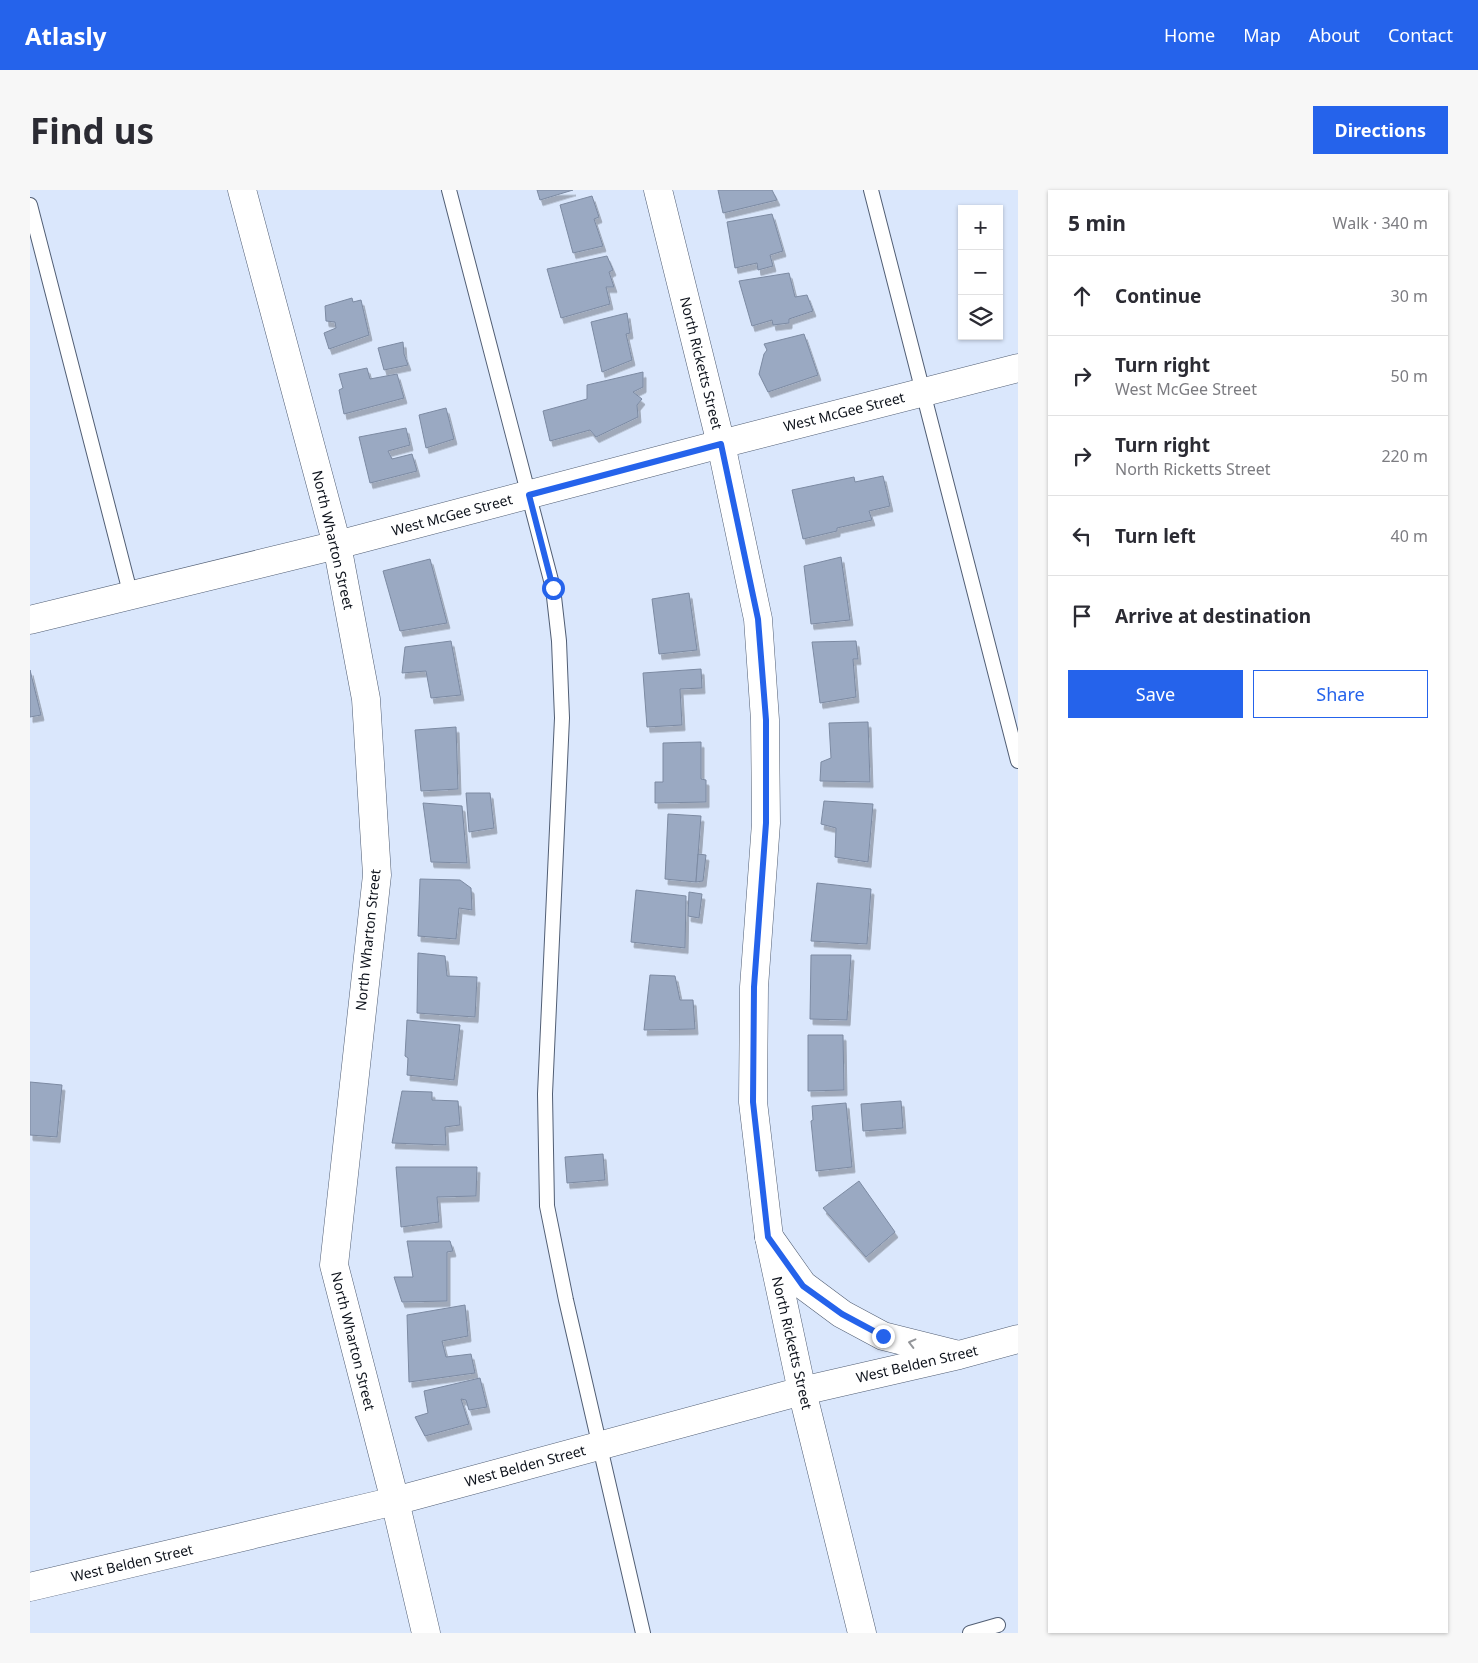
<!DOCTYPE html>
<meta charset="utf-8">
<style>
body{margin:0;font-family:"Noto Sans",sans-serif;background:#f7f7f7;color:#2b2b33}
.controls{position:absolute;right:15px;top:15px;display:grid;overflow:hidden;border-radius:0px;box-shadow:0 1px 4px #0004}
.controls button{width:45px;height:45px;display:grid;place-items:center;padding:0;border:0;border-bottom:1px solid #e1e1e2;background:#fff;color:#2b2b33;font:25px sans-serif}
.stop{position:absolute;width:15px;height:15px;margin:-11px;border:4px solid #2563eb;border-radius:50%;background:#fff}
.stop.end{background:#2563eb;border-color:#fff;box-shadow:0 1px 5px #0008}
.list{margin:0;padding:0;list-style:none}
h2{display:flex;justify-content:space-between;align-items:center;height:65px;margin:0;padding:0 20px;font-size:21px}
h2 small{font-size:16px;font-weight:400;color:#7c7c81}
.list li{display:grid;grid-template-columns:32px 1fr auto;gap:15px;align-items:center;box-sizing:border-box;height:80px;padding:0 20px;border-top:1px solid #e1e1e2}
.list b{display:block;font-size:19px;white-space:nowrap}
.list p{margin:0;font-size:16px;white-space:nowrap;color:#7c7c81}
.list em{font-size:16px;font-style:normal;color:#7c7c81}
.actions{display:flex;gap:10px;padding:15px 20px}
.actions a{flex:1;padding:11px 0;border:1px solid #2563eb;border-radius:0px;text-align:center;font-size:18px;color:#2563eb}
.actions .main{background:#2563eb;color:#fff}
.icon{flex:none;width:28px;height:28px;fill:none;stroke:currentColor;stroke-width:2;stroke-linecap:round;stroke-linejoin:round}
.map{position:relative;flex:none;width:988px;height:1443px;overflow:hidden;border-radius:0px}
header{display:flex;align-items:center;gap:30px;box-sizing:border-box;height:70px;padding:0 25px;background:#2563eb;color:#fff}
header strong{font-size:24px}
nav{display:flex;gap:28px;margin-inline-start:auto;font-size:18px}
.intro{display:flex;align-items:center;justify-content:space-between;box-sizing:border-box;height:120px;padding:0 30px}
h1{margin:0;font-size:35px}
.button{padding:12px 22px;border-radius:0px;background:#2563eb;color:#fff;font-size:18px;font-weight:700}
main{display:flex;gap:30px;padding:0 30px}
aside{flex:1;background:#fff;border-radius:0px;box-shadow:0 1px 4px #0004}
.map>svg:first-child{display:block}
.building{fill:#9aa9c2;stroke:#7c8aa2;filter:url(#shadow)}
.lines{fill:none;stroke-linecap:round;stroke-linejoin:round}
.lane-casing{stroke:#515e74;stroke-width:16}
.street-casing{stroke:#515e74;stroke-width:29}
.secondary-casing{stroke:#515e74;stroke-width:29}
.lane{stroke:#fff;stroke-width:14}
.street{stroke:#fff;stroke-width:28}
.secondary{stroke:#fff;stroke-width:28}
.oneway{stroke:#939599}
.route{stroke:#2563eb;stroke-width:6}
.labels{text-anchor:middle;stroke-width:4;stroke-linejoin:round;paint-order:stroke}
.street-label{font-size:14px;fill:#0e131c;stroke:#fff}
</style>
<header>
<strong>Atlasly</strong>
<nav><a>Home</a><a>Map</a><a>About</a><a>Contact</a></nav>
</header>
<div class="intro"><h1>Find us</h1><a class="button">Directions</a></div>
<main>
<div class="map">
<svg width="988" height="1443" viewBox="0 0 988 1443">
<defs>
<filter id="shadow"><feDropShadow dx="3" dy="5.5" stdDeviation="0" flood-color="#0004"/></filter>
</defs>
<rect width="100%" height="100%" fill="#dae7fc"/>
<g class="building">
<path d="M507,0H543L510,10Z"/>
<path d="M688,0H742L747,10L693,23Z"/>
<path d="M562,6L569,27L564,29L573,56L543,63L530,15Z"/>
<path d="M742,24L753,61L740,65L743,76L728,80L727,73L705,78L697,32Z"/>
<path d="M577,66L583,80L579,82L584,97H576L580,114L531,128L517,79Z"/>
<path d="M759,83L765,107L777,105L783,121L759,129V133L743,135L742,130L722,136L709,91Z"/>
<path d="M322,108L323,112L331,110L339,145L299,159L294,143L306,138L305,132L296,131L295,116Z"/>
<path d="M597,123L600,143L596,144L602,170L572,182L561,132Z"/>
<path d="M774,144L788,185L738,202L729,184L734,164L737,160L734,154Z"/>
<path d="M373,152L374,164L378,175L354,180L348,158Z"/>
<path d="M337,178L340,189L367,184L374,208L314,224L309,200L313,198L309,184Z"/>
<path d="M613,182V197L603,202L612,209L607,215L608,227L566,247L560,240L520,251L513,221L557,209V195Z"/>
<path d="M416,218L424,249L396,258L389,225Z"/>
<path d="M376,238L380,255L358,261L362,269L382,264L387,281L340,293L329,247Z"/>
<path d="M853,286L860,316L839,321L842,330L807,338V341L773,349L762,300L824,287L825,292Z"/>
<path d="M811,367L820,430L781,434L774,376Z"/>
<path d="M400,369L417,433L370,441L353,381Z"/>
<path d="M659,403L667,460L629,464L622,409Z"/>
<path d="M421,451L431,505L401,508L396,481L372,483L375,457Z"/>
<path d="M826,451L828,469H823L826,507L790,513L782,452Z"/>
<path d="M671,479L672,498L650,499L652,535L617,537L613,483Z"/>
<path d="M0,480L11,525L0,527Z"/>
<path d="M838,532L840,592L790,591L791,572L801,568L799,533Z"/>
<path d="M426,537L428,599L391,601L385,540Z"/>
<path d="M671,552V589L676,590V612L625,613V592H633V553Z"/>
<path d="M436,603H460L464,638L439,642Z"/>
<path d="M794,611L843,614L838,672L805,667L806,638L791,634Z"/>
<path d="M393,613L432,616L437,673L401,672Z"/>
<path d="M638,624L671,626L666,692L635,689Z"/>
<path d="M668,664L676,665L673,691L666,692Z"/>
<path d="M390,689L430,690L441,698L442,720L429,718L426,749L388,746Z"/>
<path d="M787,693L841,699L837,754L781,751Z"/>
<path d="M606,700L656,706L655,758L601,752Z"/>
<path d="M659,702L672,704L669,728L658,726Z"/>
<path d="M388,763L415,766L417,786L447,787L445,827L387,823Z"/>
<path d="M781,765H821L817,830L780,829Z"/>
<path d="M620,785L645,786L650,810H663L665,839L614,840Z"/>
<path d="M377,830L430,835L424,890L377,885L378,868L375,866Z"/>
<path d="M778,845H813L814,900L778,901Z"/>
<path d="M0,892L32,895L27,947L0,945Z"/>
<path d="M372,901L402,902V910L428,911L430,935L415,937L416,955L362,953Z"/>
<path d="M871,911L873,938L833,941L831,914Z"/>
<path d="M816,913L822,977L786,981L781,931L783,930L782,916Z"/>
<path d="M573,964L575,990L537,993L535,967Z"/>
<path d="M366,977H447L446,1006L407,1007L409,1032L371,1037Z"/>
<path d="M829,991L865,1042L836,1067L793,1018Z"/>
<path d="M377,1051H420L423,1061L417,1062V1111L372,1112L364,1087H383Z"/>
<path d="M435,1115L438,1146L412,1151L416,1167L441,1164L445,1183L379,1192L377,1125Z"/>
<path d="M450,1188L457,1217L439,1220L436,1210L431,1209L439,1234L395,1246L385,1227L398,1223L394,1201Z"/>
</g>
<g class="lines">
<g class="lane-casing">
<g id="lane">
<path d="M419,0L523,398L529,451L532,528L515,904L517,1016L536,1110L613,1443"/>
<path d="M841,0L988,571"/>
<path d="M0,15L101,406"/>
<path d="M940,1443L968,1435"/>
</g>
</g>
<g class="street-casing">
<g id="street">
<path d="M212,0L307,355L336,509L347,685L304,1075L365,1311L396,1443"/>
<path d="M739,1047L773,1095L812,1124L853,1146L925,1164"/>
<path d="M0,1397L365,1311L772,1201L929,1165L988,1149"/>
</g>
</g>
<g class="secondary-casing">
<g id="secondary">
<path d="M628,0L691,254L728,429L735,530L736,633L724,797L723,912L739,1047L772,1201L832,1443"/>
<path d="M0,430L307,355L691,254L988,178"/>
</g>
</g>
<use href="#lane" class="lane"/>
<use href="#street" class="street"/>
<use href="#secondary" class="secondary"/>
</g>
<defs><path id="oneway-chevron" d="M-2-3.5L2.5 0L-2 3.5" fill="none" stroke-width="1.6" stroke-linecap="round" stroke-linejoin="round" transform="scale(1.25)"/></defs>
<use class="oneway" href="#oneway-chevron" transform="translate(882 1153) rotate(-166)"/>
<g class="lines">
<path class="route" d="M523,398L499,305L691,254L728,429L736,530V633L724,797L723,912L738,1047L773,1096L812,1124L853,1146"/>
</g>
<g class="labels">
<g class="street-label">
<text transform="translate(671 173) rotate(76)" y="5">North Ricketts Street</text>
<text transform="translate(814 222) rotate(-14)" y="5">West McGee Street</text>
<text transform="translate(422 325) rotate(-15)" y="5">West McGee Street</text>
<text transform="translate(303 350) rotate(77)" y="5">North Wharton Street</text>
<text transform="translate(338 750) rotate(-84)" y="5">North Wharton Street</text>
<text transform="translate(323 1151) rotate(76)" y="5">North Wharton Street</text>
<text transform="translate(762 1153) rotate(77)" y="5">North Ricketts Street</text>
<text transform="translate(887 1174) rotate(-13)" y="5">West Belden Street</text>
<text transform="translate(495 1276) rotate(-15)" y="5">West Belden Street</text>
<text transform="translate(102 1373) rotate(-13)" y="5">West Belden Street</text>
</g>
</g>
</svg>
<div class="controls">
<button>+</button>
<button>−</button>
<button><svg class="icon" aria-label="layers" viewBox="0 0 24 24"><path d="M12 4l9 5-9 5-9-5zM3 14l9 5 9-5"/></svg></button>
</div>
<div class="stop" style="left:523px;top:398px"></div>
<div class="stop end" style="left:853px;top:1146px"></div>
</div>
<aside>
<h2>5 min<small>Walk · 340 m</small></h2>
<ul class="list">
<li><svg class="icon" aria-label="ahead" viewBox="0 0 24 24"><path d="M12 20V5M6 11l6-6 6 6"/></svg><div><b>Continue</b></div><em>30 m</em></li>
<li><svg class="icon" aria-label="right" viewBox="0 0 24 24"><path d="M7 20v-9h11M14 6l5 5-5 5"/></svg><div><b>Turn right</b><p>West McGee Street</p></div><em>50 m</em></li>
<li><svg class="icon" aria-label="right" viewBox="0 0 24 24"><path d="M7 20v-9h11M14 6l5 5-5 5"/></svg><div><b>Turn right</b><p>North Ricketts Street</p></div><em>220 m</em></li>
<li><svg class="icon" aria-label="left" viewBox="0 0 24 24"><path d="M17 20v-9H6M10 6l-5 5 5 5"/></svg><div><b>Turn left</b></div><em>40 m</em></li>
<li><svg class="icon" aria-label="arrive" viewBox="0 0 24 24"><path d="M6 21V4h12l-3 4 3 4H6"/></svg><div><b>Arrive at destination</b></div></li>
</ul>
<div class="actions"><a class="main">Save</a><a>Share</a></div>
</aside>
</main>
